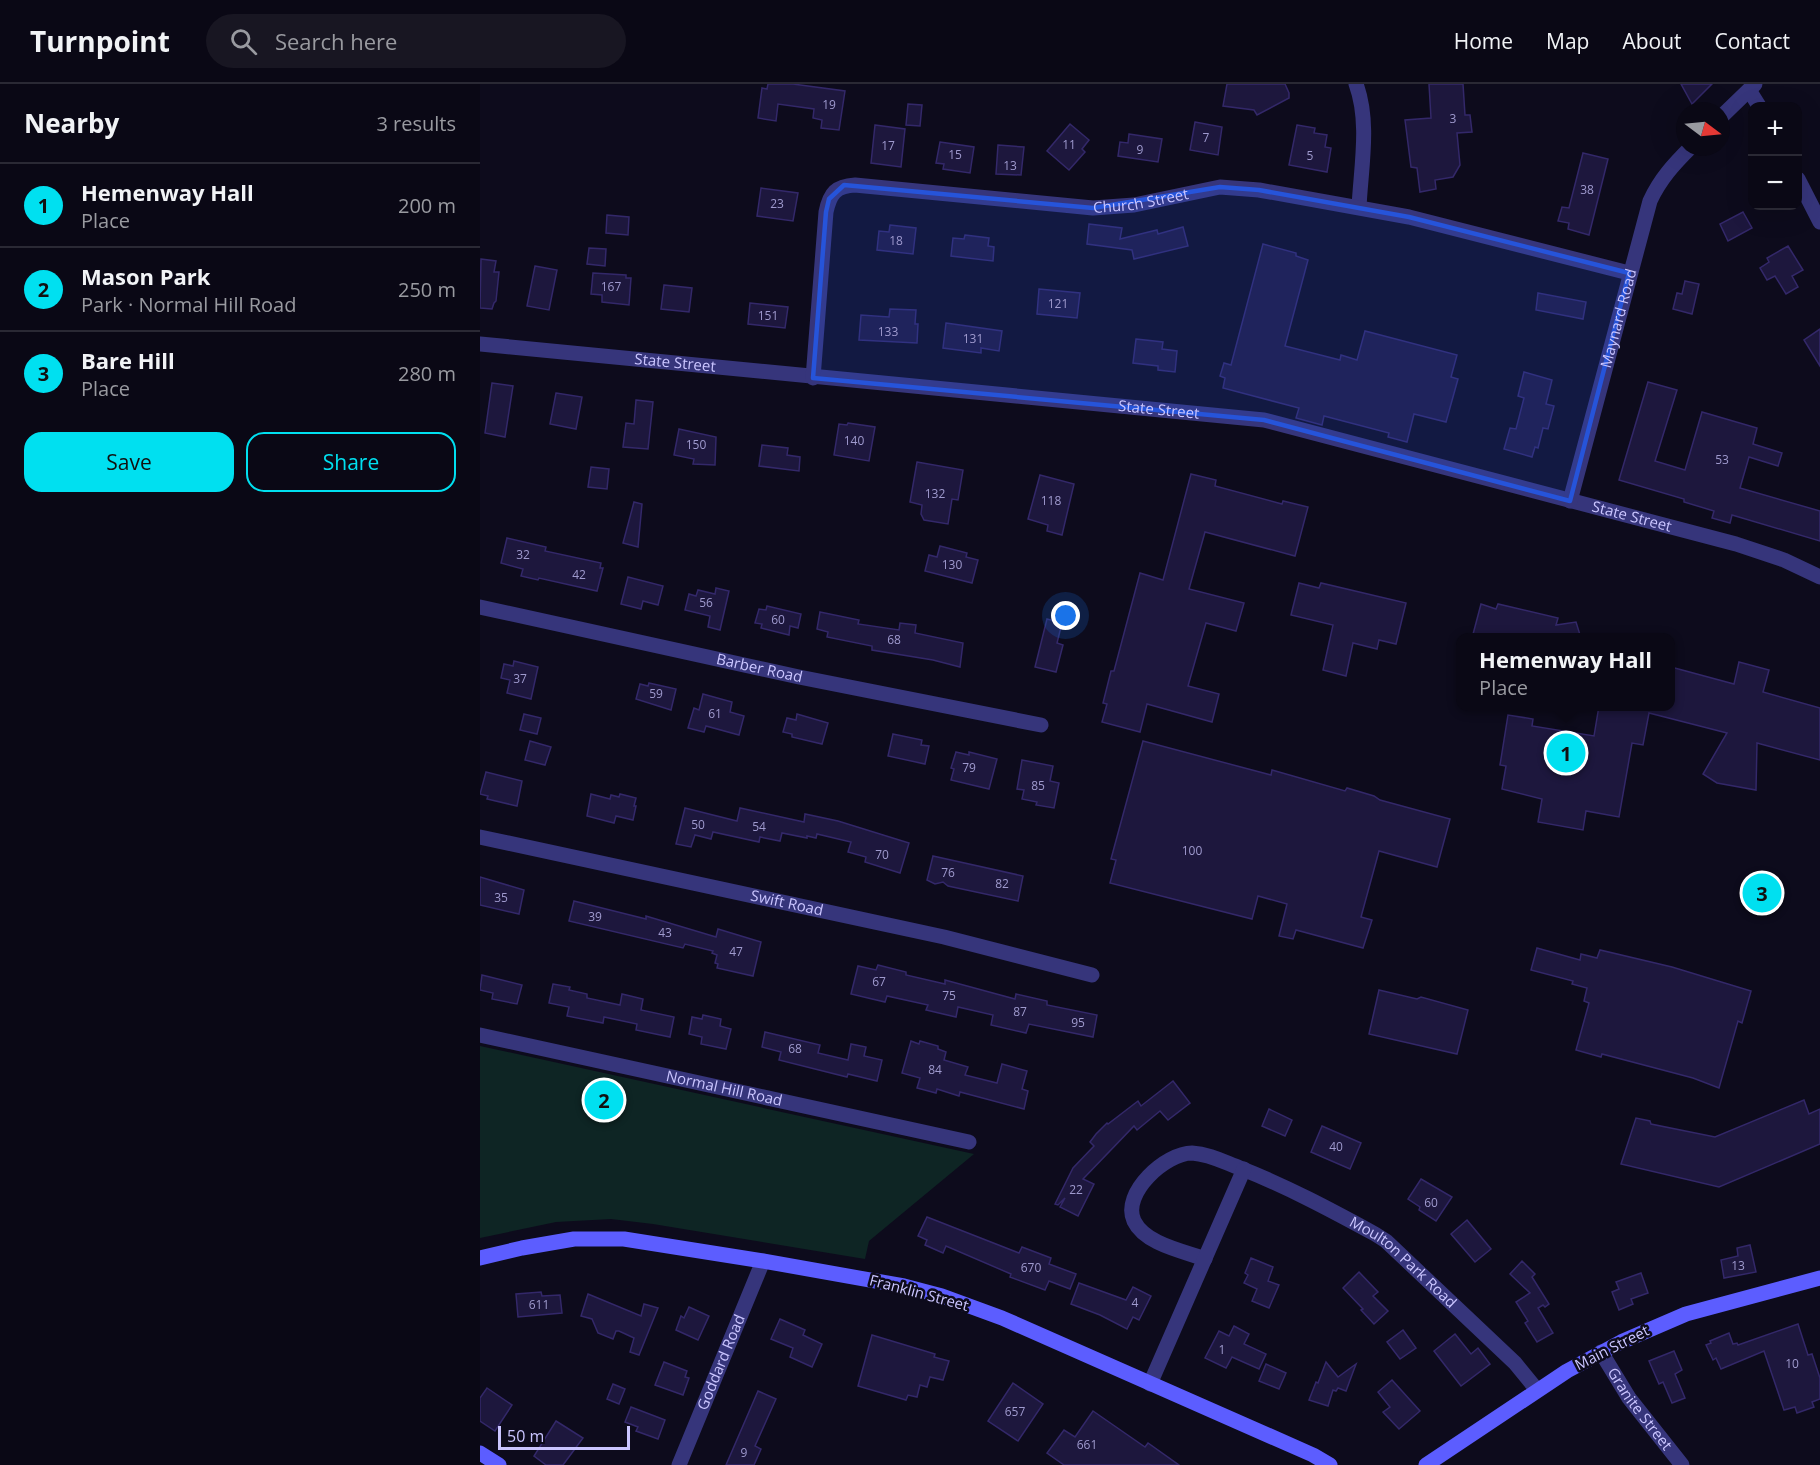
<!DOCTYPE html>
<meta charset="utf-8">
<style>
body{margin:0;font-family:"Open Sans",sans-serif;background:#181622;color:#f1f3f6}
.controls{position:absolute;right:18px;top:18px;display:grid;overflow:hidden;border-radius:12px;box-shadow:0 6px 24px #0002}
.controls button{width:54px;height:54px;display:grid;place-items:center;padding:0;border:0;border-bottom:2px solid #2a2934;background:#0a0815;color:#f1f3f6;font:30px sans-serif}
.compass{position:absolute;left:1196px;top:18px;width:54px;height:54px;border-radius:50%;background:#0a0815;box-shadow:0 6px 24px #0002;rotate:106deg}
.scale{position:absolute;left:18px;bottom:15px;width:132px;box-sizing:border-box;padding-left:6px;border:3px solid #cac5ff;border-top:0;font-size:16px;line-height:21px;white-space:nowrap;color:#cac5ff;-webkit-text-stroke:4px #0d0b1c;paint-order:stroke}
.you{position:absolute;left:586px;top:532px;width:21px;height:21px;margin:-15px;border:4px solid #fff;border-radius:50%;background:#1a73e8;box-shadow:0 0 0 9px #1a73e833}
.badge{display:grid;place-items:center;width:39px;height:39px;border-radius:50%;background:#00e0f0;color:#111;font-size:20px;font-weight:700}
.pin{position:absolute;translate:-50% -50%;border:3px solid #fff;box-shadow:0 2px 6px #0006}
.popup{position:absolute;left:976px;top:549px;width:219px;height:78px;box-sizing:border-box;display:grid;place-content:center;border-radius:12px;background:#0a0815;filter:drop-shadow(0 2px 4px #0005);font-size:20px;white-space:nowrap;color:#999aa0}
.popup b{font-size:22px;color:#f1f3f6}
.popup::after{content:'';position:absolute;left:50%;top:100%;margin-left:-12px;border:12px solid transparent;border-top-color:#0a0815}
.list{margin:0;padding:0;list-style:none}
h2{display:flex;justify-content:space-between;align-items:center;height:78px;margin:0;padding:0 24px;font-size:26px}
h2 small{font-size:20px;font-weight:400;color:#999aa0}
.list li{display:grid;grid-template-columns:39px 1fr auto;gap:18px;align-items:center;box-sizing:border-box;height:84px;padding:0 24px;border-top:2px solid #2a2934}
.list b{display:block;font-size:22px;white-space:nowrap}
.list p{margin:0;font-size:20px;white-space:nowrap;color:#999aa0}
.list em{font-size:20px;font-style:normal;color:#999aa0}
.actions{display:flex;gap:12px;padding:18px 24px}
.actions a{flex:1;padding:14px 0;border:2px solid #00e0f0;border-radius:18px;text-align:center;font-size:21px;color:#00e0f0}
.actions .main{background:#00e0f0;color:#111}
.icon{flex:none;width:33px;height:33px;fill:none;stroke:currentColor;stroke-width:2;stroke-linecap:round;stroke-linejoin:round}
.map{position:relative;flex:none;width:1340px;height:1381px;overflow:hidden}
header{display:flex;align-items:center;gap:36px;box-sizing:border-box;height:84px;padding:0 30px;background:#0a0815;border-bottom:2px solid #2a2934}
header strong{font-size:28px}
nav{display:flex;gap:33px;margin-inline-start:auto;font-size:21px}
.search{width:420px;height:54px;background:#181622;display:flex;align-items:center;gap:15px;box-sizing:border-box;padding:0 21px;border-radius:33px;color:#999aa0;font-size:22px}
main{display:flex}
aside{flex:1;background:#0a0815}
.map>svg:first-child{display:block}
.green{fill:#0e2524}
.building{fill:#1d173d;stroke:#332869;stroke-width:1.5}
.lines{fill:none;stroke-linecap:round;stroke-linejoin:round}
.street{stroke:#36357b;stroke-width:15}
.secondary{stroke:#5c5dff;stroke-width:15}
.marked{fill:#2654da;fill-opacity:0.2;stroke:#2654da;stroke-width:4.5;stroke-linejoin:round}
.labels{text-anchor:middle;stroke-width:5;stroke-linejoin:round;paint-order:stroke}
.number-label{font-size:12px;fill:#9f9ace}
.street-label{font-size:15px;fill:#cac5ff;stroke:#0d0b1c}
</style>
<header>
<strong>Turnpoint</strong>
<div class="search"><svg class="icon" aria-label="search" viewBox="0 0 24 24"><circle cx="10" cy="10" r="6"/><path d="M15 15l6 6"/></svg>Search here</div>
<nav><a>Home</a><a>Map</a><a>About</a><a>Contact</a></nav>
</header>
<main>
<aside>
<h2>Nearby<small>3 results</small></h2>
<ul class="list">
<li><span class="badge">1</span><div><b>Hemenway Hall</b><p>Place</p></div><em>200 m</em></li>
<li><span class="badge">2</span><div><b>Mason Park</b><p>Park · Normal Hill Road</p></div><em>250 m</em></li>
<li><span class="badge">3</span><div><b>Bare Hill</b><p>Place</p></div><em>280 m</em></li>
</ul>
<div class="actions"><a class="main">Save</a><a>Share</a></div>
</aside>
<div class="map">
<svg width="1340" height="1381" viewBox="0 0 1340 1381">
<rect width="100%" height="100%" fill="#0d0b1c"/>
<path class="green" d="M0,962L494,1070L389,1157L385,1175L173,1140L131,1135L76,1138L0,1154Z"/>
<g class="building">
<path d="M288,0H313L365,7L359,46L341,44L342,36L333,34L334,25L298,20L296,37L278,34L282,4L287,5Z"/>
<path d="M747,0H805L809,9V14L777,31L774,26L743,22Z"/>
<path d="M949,0H983L985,31H990L992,48L977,49L980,81L973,93L955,96L956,105L940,108L937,84L931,83L925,36L951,34Z"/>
<path d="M1201,0H1232L1212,20Z"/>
<path d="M428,20L442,21L440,42L426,41Z"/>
<path d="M715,38L742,43L738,71L710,66Z"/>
<path d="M590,40L609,56L602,65L605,68L589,86L567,67Z"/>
<path d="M395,41L425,45L421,83L391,79Z"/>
<path d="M817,41L835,44L834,49L847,51L845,63L851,64L847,88L809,81Z"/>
<path d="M649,50L682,55L678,78L638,72L640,58L648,59Z"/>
<path d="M460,58L494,63L490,89L463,85L464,80L456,79Z"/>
<path d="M518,61L544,63L541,91L516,90Z"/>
<path d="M1103,69L1128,75L1109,151L1088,145L1089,139L1078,137L1082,123L1089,124Z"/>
<path d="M281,104L318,109L313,137L277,132Z"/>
<path d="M1263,128L1272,144L1248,157L1240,140Z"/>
<path d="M127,131L149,133L148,151L126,149Z"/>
<path d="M609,140L642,144L640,155L677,146L678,150L703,143L708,162L654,175L652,166L607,160Z"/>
<path d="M410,141L436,144L433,170L397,166L399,147L409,148Z"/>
<path d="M485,151L509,154L508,162L514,163L513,177L471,172L473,154L484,155Z"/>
<path d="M783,160L816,169V172L828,176L805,262L860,276L861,271L877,276L885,247L977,271L971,293L978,295L966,338L934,330L927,358L908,353L909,349L844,332L842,341L816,334L819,324L743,304L745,294L740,292L744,279L751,281Z"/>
<path d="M1308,162L1323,186L1312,192L1318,203L1306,210L1295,192L1287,196L1280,184L1289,178L1287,174Z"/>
<path d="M109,164L126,165L125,182L107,180Z"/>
<path d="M1,175L16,177L14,188H19L16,217L14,219L12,225L0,224Z"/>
<path d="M55,182L77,186L69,226L47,222Z"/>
<path d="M113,189L146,191V194H151L149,221L122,218V211L111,210Z"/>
<path d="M1205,197L1219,200L1212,230L1193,225L1197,209L1202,210Z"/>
<path d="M184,201L212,204L209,228L181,225Z"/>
<path d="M559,205L600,209L597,234L557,230Z"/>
<path d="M1058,209L1106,218L1103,235L1056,226Z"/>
<path d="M270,219L308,223L305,244L268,240Z"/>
<path d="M410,225L436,226L435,240H438L437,259L379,256L381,231L409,233Z"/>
<path d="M466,239L522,247L519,267L501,264V269L463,264Z"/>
<path d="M1340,245V282L1324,256Z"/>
<path d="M656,255L683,258L682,265L697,267L695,288L678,286V282L653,279Z"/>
<path d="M1044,288L1072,296L1066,320L1074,322L1068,345L1063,344L1058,364L1055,363L1052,373L1024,365L1030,344L1036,345L1044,314L1038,312Z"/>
<path d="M1168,298L1197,306L1175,377L1205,386L1222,328L1277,344L1273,360L1302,369L1298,382L1269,373L1260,404L1340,427V457L1252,431L1250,439L1232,434L1234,427L1204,418V415L1139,396Z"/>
<path d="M12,299L33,302L25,353L5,349Z"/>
<path d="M76,309L102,313L96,345L70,340Z"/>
<path d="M156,316L173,318L168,365L143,363L146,339L154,340Z"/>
<path d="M368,339L395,343L389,377L354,371L359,340L367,341Z"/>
<path d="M199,345L236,353L235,381L213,380L214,375L194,371Z"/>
<path d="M282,361L308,364L307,371L320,373L319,387L279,382Z"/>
<path d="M437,378L483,386L478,416L472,415L468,440L444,436L441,430L442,421L430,418Z"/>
<path d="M111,383L129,385L127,405L108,403Z"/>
<path d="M711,390L736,396L735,402L802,420L803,417L828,423L815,472L725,448L709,505L764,519L756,547L726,539L708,602L739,610L732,638L667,620L660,648L622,638L627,620L623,619L631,587H634L660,489L683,496Z"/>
<path d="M560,391L594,400L582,451L567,447L568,441L548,435Z"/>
<path d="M154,418L162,420L158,463L143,459Z"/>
<path d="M27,454L66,463L65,467L121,479L120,484H123L117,507L59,494L58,496L41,492L43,485L21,479Z"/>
<path d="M460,462L487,469L486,473L498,476L492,499L445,487L449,471L457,473Z"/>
<path d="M148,493L183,502L178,521L163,517L161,525L141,520Z"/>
<path d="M819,499L839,504L841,499L926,519L916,560L899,556L897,565L873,559L866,592L843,586L853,541L811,531Z"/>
<path d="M236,504L249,507L240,546L228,543L230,532L205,526L209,510L216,512L218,506L235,510Z"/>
<path d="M1001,520L1016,525L1018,520L1078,534L1076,541L1096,538L1101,554H992Z"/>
<path d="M287,522L321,530L318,544L310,542L309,551L281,544L282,540L275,539L279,525L286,526Z"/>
<path d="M340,528L379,536L378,540L419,546L420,539L436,541L435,549L483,559L480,583L453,576L392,566V562L347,553L348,548L337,545Z"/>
<path d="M567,535L582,539L577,559L583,561L576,588L555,583Z"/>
<path d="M34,577L58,583L51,615L27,609L30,596L21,594L24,580L33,582Z"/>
<path d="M1259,578L1289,586L1283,608L1340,624V676L1277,659L1276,706L1237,699L1223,690L1247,649L1169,629L1163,661L1152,659L1139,733L1106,727L1103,746L1058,738L1062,715L1022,705L1026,682L1020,681L1028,631L1053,635L1052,642L1114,652L1119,622H1191V583L1254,600Z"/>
<path d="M169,599L196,605L191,626L156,615L160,600L168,602Z"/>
<path d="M223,610L252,618L250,628L264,632L259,651L226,642L224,648L208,644L214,624L219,626Z"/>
<path d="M44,630L61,634L57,650L40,646Z"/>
<path d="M317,630L348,639L342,660L312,653V650L303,648L307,634L316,636Z"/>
<path d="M413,650L442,656L441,661L449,662L445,680L408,672Z"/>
<path d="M50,657L71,663L65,681L45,676Z"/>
<path d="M663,657L791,691L792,686L865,707L867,704L894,712L900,716L970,735L957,783L899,767L881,833L892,836L883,864L816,846L813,855L799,852L807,820L778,812L772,835L630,799L636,776L631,775Z"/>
<path d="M476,668L489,671V668L517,675L509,705L471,696L474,685L471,684Z"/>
<path d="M542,676L573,682L570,697L579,699L574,724L556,721L557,718L542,715L544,706L537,705Z"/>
<path d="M6,688L42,697L37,722L7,715L8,712L0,710Z"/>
<path d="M111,710L130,715L131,711L139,713L140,710L156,714L154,722H156L153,736L136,732L134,739L107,732Z"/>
<path d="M205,724L257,737L260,724L324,738L325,730L358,737L429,759L420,789L385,778L386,773L368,768L371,758L337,750L336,754L327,752V754L302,749L300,757L280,753L279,758L233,748L231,755L215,751L211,763L196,760Z"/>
<path d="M453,772L543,792L538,817L468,802L463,798L455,800L447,796Z"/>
<path d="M0,793L44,806L39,830L0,821Z"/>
<path d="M94,817L166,835V832L236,853L238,845L281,858L273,892L237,884L238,880L235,879L237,871L232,869L233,867L205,860L203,864L89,837Z"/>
<path d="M1057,864L1100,876L1101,870L1117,874L1120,866L1192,883L1271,907L1262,939L1258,937L1239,1004L1213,994L1122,970L1121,973L1096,966L1109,919L1104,917L1107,904L1092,900L1093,897L1051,886Z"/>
<path d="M398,881L426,888V891L465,900V896L535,915L536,910L567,917V921L617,931L613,953L549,940L546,949L511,941L513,931L478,923L476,933L446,926L448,921L407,912L405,918L371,910L378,882L396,886Z"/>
<path d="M2,891L42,901L37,920L12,915L13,909L0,906Z"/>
<path d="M73,900L90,903L89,906L107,910V914L140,921L142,910L163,915L161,926L194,933L190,953L156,946L157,940L124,933L123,939L87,932L89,923L69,919Z"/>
<path d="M899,906L937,915L941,913L988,926L977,970L889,950Z"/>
<path d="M223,931L241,935L240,942L251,945L246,965L221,960L222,953L209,950L212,933L222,935Z"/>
<path d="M285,948L340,961L338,969L368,976L371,960L386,963L384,972L402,976L397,997L368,990L367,993L299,976L301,968L282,963Z"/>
<path d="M431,957L439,960L440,957L458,962V965L466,968L464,976L488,983L485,991L517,999L522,980L547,987L542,1005L548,1007L544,1025L480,1008L479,1012L457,1005L456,1009L437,1004L440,994L422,989Z"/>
<path d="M693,997L710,1019L688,1036L680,1027L657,1046L654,1042L603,1095L614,1100L598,1132L580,1123L585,1114L578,1121L575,1120L593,1084L614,1062L610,1058L616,1050L627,1039L628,1040L658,1017L661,1022Z"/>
<path d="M1324,1016L1329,1030L1340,1025V1060L1239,1103L1141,1080L1156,1034L1170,1037L1171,1040L1235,1053Z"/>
<path d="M789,1025L812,1036L805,1052L782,1042Z"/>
<path d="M842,1042L881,1059L870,1085L831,1068Z"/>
<path d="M941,1095L972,1113L956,1137L939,1126L940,1123L928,1115Z"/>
<path d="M447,1133L539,1169L542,1163L571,1174L569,1180L596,1190L590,1205L569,1197L565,1206L530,1193L531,1190L466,1162L463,1169L445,1161L447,1156L438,1152Z"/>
<path d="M987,1136L1011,1165L995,1178L971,1150Z"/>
<path d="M1270,1161L1276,1188L1244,1194L1241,1176L1258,1172L1257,1164Z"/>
<path d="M771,1174L793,1183L788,1197L799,1201L789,1224L772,1217L777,1205L764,1199L768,1191L765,1189Z"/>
<path d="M1042,1177L1055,1190L1052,1193L1069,1220L1065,1223L1063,1221L1058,1224L1073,1249L1057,1258L1045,1239L1048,1237L1036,1218L1050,1209L1030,1190Z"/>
<path d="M879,1188L898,1208L893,1212L908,1227L894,1240L881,1226L883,1225L863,1204Z"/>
<path d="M1161,1189L1168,1209L1151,1215L1153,1220L1139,1226L1132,1208L1139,1205L1136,1198Z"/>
<path d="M599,1199L646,1216L653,1203L671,1212L659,1236L653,1233L647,1245L620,1231L591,1220Z"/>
<path d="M61,1208L62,1212L80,1211L82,1229L38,1233L36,1210Z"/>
<path d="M108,1210L161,1232L164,1220L178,1224L159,1271L150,1268L154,1254L139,1247H136L133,1255L118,1249L112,1235L101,1232Z"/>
<path d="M209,1223L229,1232L218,1256L196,1246L201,1232L204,1234Z"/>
<path d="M300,1235L325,1246L323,1251L342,1260L332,1283L310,1273L313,1264L291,1255Z"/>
<path d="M1318,1240L1328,1271L1332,1270L1340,1294V1315L1332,1318L1334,1323L1317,1329L1315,1323L1304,1326L1284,1267L1241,1285L1236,1274L1233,1276L1226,1261L1231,1259L1230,1257L1249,1249L1253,1260L1257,1259L1258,1261Z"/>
<path d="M754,1242L769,1250L764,1260L786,1270L779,1285L752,1273L746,1284L725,1274L739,1247L749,1252Z"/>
<path d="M923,1246L936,1264L920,1275L907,1258Z"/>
<path d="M975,1250L991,1270L998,1264L1010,1280L981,1302L954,1267Z"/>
<path d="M392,1251L455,1270L454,1273L469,1277L463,1296L450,1293L447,1303L440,1301L437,1313L428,1311L426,1316L378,1302Z"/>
<path d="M1194,1267L1202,1286L1195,1290L1205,1314L1192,1319L1183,1298L1179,1300L1169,1277Z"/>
<path d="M184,1278L207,1287L205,1293L209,1294L203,1311L175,1301Z"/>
<path d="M846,1278L858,1293L876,1280L866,1307L858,1304L856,1307L853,1306L848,1322L829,1316L836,1298L838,1299Z"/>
<path d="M786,1280L806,1289L799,1305L779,1297Z"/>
<path d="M912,1296L940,1327L919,1345L903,1328L910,1323L898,1308Z"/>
<path d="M533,1299L563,1320L538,1357L508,1337Z"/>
<path d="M133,1300L145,1305L139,1320L127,1315Z"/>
<path d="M7,1304L32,1321L15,1347L0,1337V1314Z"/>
<path d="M278,1307L296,1315L275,1362L281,1365L274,1381H246Z"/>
<path d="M151,1323L185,1336L178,1355L156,1347L158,1343L145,1338Z"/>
<path d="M613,1327L665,1363L668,1359L699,1381H584L567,1369L584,1346L595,1353Z"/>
<path d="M76,1337L103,1354L83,1381H66L54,1372Z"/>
</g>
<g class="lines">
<g class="street">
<path d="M876,0C890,38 881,83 879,123"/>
<path d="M1269,6L1279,22"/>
<path d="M1241,33L1275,0"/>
<path d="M1318,95L1340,138"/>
<path id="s1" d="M0,260L784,336L1256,460L1304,476L1340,493"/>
<path id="s2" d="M333,294L346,128C350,109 356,102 375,101L613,124L654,121L740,103L779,106L929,133L1149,189"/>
<path id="s3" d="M1090,417L1170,117C1180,95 1194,80 1211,63"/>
<path id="s4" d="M0,523L319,593L561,641"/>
<path id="s5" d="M0,753L464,853L612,891"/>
<path id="s6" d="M0,951L489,1058"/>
<path id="s7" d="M725,1175C703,1167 665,1160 654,1137C641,1109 686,1069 712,1069C729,1070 744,1078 760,1084C806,1102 851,1126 895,1150L906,1157L1035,1279L1057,1306"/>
<path id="s8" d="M1121,1268L1149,1314L1202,1381"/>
<path d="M670,1300L764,1085"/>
<path id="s9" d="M199,1381L283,1177"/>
</g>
<g class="secondary">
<path d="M0,1174L42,1164L94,1155H144L283,1177L424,1202L462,1212L522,1234L833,1371L850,1381"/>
<path d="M0,1369L19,1381"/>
<path d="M946,1381L1087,1287L1141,1258L1206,1230L1340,1194"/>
</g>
</g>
<path class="marked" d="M364,101L613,124L740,103L779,106L929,133L1149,189L1090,417L784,336L333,294L346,128L349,115Z"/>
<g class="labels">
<g class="number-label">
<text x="349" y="25">19</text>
<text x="973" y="39">3</text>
<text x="726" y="58">7</text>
<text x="589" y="65">11</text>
<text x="408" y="66">17</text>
<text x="660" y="70">9</text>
<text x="475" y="75">15</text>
<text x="830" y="76">5</text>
<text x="530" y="86">13</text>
<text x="1107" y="110">38</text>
<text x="297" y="124">23</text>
<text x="416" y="161">18</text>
<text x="131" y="207">167</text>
<text x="578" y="224">121</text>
<text x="288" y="236">151</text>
<text x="408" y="252">133</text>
<text x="493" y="259">131</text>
<text x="374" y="361">140</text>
<text x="216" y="365">150</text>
<text x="1242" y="380">53</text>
<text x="455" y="414">132</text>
<text x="571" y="421">118</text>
<text x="43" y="475">32</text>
<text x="472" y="485">130</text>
<text x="99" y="495">42</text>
<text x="226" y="523">56</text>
<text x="298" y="540">60</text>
<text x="414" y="560">68</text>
<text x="40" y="599">37</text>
<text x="176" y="614">59</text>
<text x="235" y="634">61</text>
<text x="489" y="688">79</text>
<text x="558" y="706">85</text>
<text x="218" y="745">50</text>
<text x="279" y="747">54</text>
<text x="712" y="771">100</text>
<text x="402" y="775">70</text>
<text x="468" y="793">76</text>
<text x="522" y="804">82</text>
<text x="21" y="818">35</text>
<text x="115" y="837">39</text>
<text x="185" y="853">43</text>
<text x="256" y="872">47</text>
<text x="399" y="902">67</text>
<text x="469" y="916">75</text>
<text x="540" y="932">87</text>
<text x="598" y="943">95</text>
<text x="315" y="969">68</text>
<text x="455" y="990">84</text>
<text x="856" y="1067">40</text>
<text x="596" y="1110">22</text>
<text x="951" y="1123">60</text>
<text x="1258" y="1186">13</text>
<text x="551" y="1188">670</text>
<text x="655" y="1223">4</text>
<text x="59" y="1225">611</text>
<text x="742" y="1270">1</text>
<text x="1312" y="1284">10</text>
<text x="535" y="1332">657</text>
<text x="607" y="1365">661</text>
<text x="264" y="1373">9</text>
</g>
<g class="street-label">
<text dy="5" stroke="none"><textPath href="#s2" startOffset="498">Church Street</textPath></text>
<text dy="5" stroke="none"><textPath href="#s3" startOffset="189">Maynard Road</textPath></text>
<text dy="5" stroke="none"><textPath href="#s1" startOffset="196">State Street</textPath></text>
<text dy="5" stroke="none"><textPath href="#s1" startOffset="682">State Street</textPath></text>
<text dy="5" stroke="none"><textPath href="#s1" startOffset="1168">State Street</textPath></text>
<text dy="5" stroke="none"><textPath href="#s4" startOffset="286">Barber Road</textPath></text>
<text dy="5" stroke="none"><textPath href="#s5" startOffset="314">Swift Road</textPath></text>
<text dy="5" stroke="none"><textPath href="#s6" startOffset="250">Normal Hill Road</textPath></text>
<text dy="5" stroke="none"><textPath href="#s7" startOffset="423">Moulton Park Road</textPath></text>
<text transform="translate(439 1209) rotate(15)" y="5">Franklin Street</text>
<text transform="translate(1132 1264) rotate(-27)" y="5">Main Street</text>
<text dy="5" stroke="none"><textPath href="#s9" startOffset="111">Goddard Road</textPath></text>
<text dy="5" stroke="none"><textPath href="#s8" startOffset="69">Granite Street</textPath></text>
</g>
</g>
</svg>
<div class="controls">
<button>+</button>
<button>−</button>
</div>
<svg class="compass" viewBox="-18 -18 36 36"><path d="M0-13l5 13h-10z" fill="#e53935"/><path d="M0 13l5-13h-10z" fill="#999aa0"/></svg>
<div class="scale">50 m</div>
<div class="you"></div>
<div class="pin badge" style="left:1086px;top:669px">1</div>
<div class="popup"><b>Hemenway Hall</b>Place</div>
<div class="pin badge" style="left:124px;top:1016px">2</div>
<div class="pin badge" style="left:1282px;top:809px">3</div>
</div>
</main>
